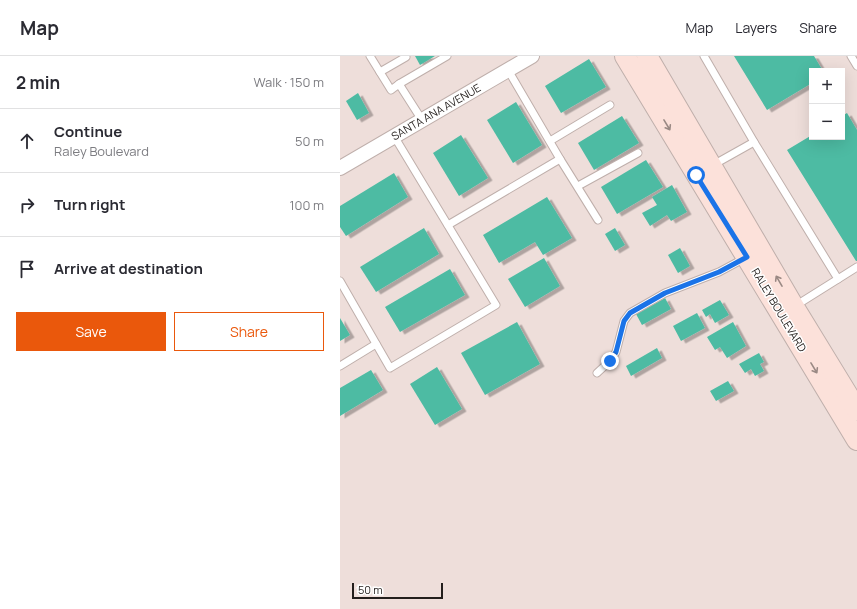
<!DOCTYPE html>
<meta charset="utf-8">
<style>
body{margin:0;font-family:Manrope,sans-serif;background:#f7f7f7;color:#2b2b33}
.controls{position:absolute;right:12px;top:12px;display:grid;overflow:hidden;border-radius:0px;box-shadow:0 4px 16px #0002}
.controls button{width:36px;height:36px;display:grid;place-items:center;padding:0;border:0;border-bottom:1px solid #e1e1e2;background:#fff;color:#2b2b33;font:20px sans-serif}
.scale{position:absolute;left:12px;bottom:10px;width:91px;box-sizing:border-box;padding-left:4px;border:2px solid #231e1c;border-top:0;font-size:11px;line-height:14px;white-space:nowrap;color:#231e1c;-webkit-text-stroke:3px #fff;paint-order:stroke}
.stop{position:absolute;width:12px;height:12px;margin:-9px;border:3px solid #1a73e8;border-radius:50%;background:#fff}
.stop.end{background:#1a73e8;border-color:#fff;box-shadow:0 1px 4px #0008}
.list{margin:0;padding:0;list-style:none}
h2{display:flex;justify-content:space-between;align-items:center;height:52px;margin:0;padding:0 16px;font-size:17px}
h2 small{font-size:13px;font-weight:400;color:#7c7c81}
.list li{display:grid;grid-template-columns:26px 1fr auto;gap:12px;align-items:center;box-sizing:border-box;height:64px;padding:0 16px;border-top:1px solid #e1e1e2}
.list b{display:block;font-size:15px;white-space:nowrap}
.list p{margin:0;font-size:13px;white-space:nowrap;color:#7c7c81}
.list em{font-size:13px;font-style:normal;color:#7c7c81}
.actions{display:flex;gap:8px;padding:12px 16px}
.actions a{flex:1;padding:9px 0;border:1px solid #ea580c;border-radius:0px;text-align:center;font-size:14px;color:#ea580c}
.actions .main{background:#ea580c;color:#fff}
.icon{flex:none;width:22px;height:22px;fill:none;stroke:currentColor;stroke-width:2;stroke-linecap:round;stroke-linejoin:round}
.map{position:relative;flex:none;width:517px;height:553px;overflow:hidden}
header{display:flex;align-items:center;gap:24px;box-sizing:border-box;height:56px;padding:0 20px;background:#fff;border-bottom:1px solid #e1e1e2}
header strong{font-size:19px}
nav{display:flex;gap:22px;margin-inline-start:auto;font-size:14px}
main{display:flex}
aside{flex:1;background:#fff}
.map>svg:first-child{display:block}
.building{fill:#4dbba3;filter:url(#shadow)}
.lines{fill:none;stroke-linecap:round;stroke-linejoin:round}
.lane-casing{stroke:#bfafab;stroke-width:9}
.street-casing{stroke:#bfafab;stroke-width:16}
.secondary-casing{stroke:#bfafab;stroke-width:22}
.lane{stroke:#fff;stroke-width:7}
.street{stroke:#fff;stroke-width:14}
.secondary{stroke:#fce1da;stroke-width:20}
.oneway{stroke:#9a8984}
.route{stroke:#1a73e8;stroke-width:5}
.labels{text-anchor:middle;stroke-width:3;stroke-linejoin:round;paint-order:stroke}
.street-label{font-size:11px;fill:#231e1c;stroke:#fff}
</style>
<header>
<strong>Map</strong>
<nav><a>Map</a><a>Layers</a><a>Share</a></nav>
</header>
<main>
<aside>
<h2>2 min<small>Walk · 150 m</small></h2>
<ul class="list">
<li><svg class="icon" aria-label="ahead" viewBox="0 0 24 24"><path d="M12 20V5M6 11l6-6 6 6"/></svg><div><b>Continue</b><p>Raley Boulevard</p></div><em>50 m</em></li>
<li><svg class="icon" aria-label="right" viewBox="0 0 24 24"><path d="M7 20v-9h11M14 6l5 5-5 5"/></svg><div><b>Turn right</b></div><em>100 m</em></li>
<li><svg class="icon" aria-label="arrive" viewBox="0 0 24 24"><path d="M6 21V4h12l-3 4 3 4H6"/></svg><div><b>Arrive at destination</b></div></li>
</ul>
<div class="actions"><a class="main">Save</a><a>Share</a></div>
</aside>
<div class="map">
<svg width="517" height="553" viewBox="0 0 517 553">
<defs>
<filter id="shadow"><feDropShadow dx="4.5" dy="2.5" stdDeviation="0" flood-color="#0004"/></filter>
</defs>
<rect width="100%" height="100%" fill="#eededa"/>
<g class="building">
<path d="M75,0H95L80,9Z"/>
<path d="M394,0H474L483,15H472V27L427,54Z"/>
<path d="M249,3L266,31L221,57L205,30Z"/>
<path d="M18,37L29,57L17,64L6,45Z"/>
<path d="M176,46L202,89L173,107L147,64Z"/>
<path d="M507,57L517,74V205H516L447,94L472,79V81H502V60Z"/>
<path d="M282,60L299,87L254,114L238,87Z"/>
<path d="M121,79L148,122L119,140L93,97Z"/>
<path d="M306,104L323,131L277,158L261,131Z"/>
<path d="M54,117L68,141L6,180L0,171V150Z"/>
<path d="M332,129L347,156L331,165L327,159L310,170L302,157L317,149L312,141Z"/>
<path d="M207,141L232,182L203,199L195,186L159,207L143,179Z"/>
<path d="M84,172L99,198L36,236L20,211Z"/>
<path d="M275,172L285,189L275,195L265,178Z"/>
<path d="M340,192L350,210L338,217L328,199Z"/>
<path d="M204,202L220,230L185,251L168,223Z"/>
<path d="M110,213L125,239L60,276L45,251Z"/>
<path d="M325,242L331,253L302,269L296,258Z"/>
<path d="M380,244L389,259L375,267L370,258L366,261L362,254Z"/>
<path d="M357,257L365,272L341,285L333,270Z"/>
<path d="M0,262L10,279L0,285Z"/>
<path d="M177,266L200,308L145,339L121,297Z"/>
<path d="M393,266L406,290L387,302L380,291L375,294L367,281Z"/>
<path d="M317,292L322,302L291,320L286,310Z"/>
<path d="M419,297L424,306L420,308L424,315L415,320L411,313L405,317L399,308Z"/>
<path d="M97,311L122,353L95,369L70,328Z"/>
<path d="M31,314L43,334L0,360V332Z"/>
<path d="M388,325L394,335L376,345L370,335Z"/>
</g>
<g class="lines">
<g class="lane-casing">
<g id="lane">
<path d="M30,0L51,34L59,28"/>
<path d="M364,0L414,86"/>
<path d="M511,0L517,10"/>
<path d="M168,14L220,103"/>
<path d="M40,16L66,1"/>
<path d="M82,64L59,28L107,0"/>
<path d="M210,85L270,49"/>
<path d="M373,109L414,86L498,223L455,250"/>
<path d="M238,130L298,97"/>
<path d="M108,169L220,103L258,164"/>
<path d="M498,223L517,211"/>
<path d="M0,225L50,312L156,249L54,80"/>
<path d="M0,310L36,288"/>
<path d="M257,317L270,305L276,296L284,265L290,257L325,237L379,216L405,202"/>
</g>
</g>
<g class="street-casing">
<path id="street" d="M0,112L192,0"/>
</g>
<g class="secondary-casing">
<g id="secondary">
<path d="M285,0L517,384"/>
<path d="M307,0L454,251L517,354"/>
</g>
</g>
<use href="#lane" class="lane"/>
<use href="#street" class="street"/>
<use href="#secondary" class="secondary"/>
</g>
<defs><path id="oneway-shaft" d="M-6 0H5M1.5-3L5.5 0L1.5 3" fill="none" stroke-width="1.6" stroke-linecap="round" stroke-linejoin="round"/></defs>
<g class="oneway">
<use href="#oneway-shaft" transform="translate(327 69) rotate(59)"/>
<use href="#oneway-shaft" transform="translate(439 225) rotate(-120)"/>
<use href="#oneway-shaft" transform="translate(474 312) rotate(59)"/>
</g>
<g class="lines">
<path class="route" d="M270,305L276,296L284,265L290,257L325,237L379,216L407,201L356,119"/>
</g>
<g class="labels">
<g class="street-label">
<text transform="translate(96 56) rotate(-30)" y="4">SANTA ANA AVENUE</text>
<text transform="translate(439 254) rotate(59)" y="4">RALEY BOULEVARD</text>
</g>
</g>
</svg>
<div class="controls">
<button>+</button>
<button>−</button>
</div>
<div class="scale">50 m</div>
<div class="stop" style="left:356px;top:119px"></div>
<div class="stop end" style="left:270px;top:305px"></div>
</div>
</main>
